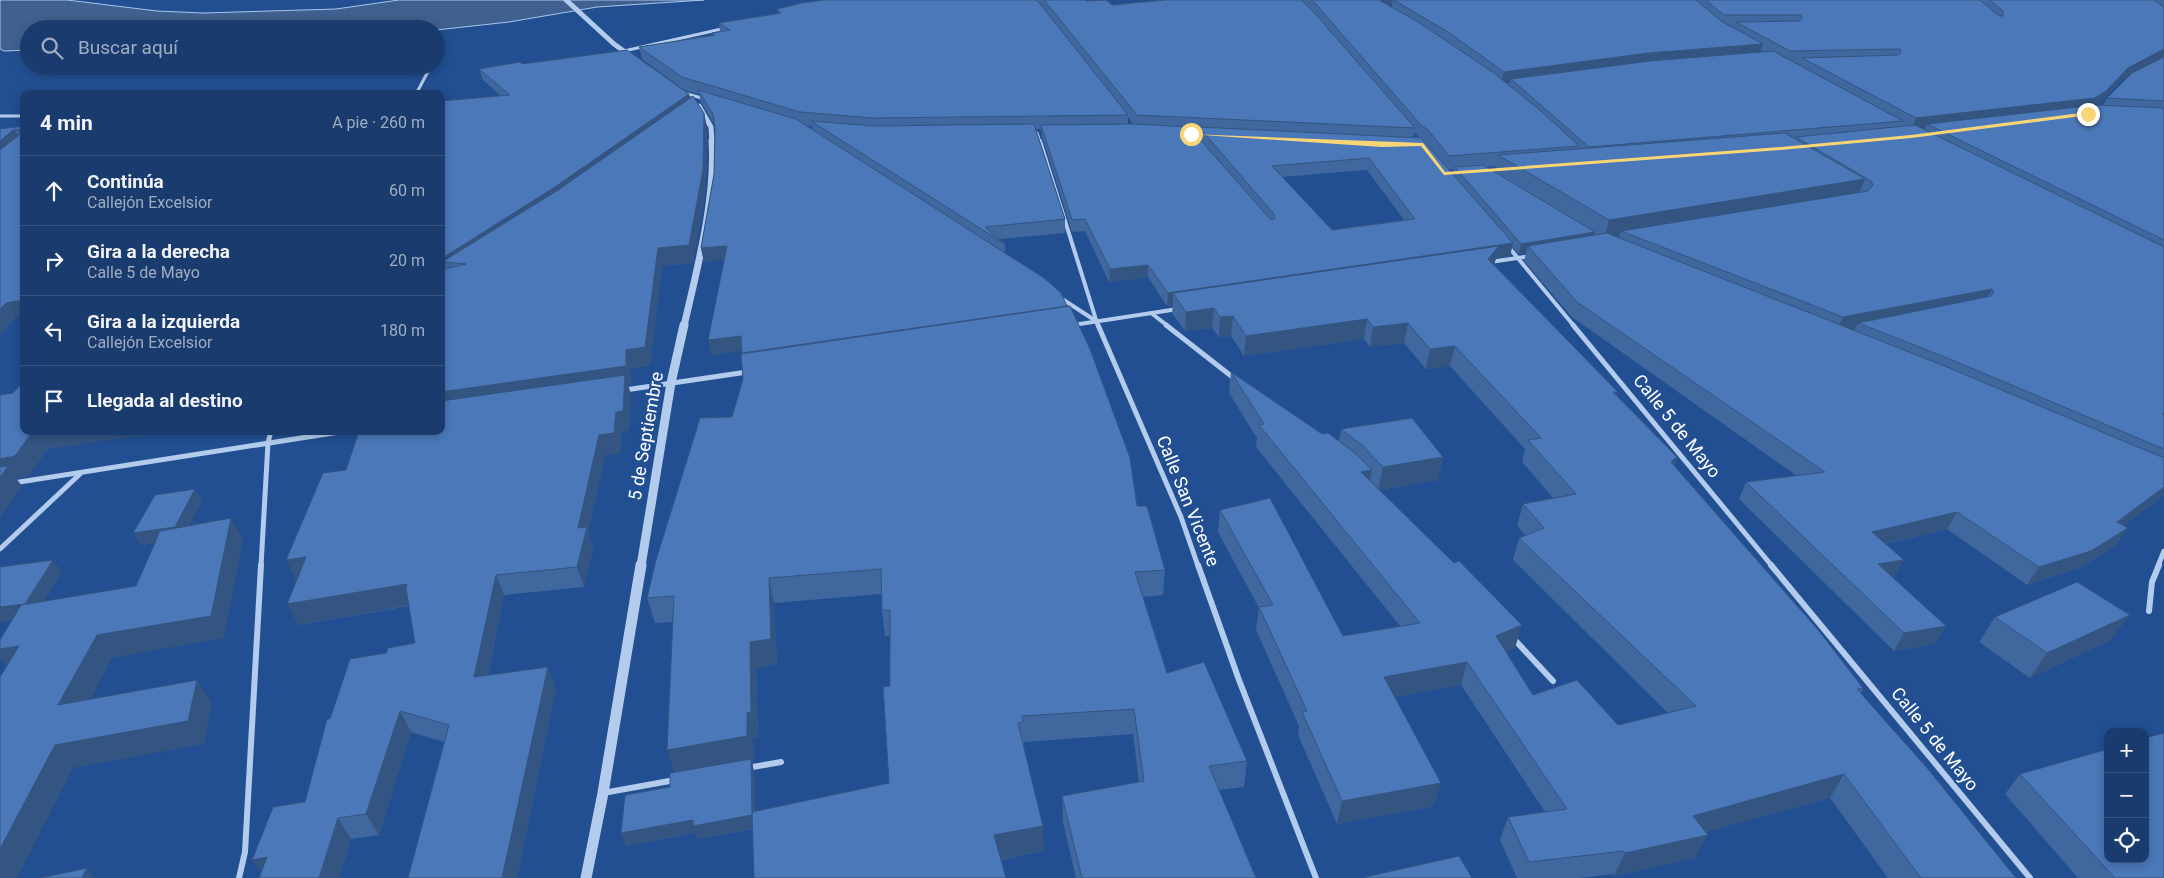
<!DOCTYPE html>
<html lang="es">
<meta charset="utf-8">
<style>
body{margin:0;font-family:Roboto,sans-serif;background:#274675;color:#f1f3f6}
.controls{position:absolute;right:15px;bottom:15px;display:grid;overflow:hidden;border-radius:10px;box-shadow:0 2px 8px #0003}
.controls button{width:45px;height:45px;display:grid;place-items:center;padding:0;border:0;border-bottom:1px solid #385580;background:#1a3b6d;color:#f1f3f6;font:25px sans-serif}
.stop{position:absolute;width:15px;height:15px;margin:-11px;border:4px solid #f8d676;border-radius:50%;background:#fff}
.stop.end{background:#f8d676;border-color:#fff;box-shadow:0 1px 5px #0008}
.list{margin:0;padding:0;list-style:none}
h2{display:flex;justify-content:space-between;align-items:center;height:65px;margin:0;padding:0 20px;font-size:21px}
h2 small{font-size:16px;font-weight:400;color:#9fadc2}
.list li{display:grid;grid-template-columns:32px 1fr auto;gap:15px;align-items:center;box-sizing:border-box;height:70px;padding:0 20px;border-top:1px solid #385580}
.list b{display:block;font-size:19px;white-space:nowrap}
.list p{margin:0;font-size:16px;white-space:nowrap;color:#9fadc2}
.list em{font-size:16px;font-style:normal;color:#9fadc2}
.icon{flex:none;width:28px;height:28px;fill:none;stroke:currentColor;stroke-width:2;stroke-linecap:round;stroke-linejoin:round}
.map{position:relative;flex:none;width:2164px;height:878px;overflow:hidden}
.search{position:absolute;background:#1a3b6d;box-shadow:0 2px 8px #0003;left:20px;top:20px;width:425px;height:55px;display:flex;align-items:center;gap:12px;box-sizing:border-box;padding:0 18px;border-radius:28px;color:#9fadc2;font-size:19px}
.panel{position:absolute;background:#1a3b6d;box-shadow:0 2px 8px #0003;left:20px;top:90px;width:425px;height:345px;border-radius:10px}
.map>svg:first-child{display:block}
.water{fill:#40608f;stroke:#a7c6ed}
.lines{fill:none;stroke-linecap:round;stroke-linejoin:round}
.minor-far3{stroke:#b3cbec;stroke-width:3}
.minor-far2{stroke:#b3cbec;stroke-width:4}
.minor-far1{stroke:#b3cbec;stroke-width:5}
.minor{stroke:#b3cbec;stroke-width:6}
.tertiary-far3{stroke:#b3cbec;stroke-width:5}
.tertiary-far2{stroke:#b3cbec;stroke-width:7}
.tertiary-far1{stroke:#b3cbec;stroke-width:9}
.tertiary{stroke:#b3cbec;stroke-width:11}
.wall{fill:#40679e;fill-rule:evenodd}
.shaded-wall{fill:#345481}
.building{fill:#4b78b8;stroke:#345481;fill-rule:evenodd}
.route{fill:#f8d676}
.labels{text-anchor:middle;stroke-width:4.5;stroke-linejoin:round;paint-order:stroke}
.street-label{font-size:18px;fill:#fff;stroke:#224f91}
</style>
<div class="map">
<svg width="2164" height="878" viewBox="0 0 2164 878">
<rect width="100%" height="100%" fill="#224f91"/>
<path class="water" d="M0,0H67L157,11L204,13L336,9L399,0H704L597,7L509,22L436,30L29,29V50L4,51L0,49Z"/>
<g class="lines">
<g class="minor-far3">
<path d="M624,51L726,28"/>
<path d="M684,93L705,99"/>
<path d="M416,94L431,66"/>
<path d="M0,116H24"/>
<path d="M1037,133L1040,142"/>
</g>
<g class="minor-far2">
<path d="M1040,141L1098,326"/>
<path d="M1507,245L1574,326"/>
<path d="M1490,262L1531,256"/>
<path d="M1059,297L1096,321"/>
<path d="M1151,313L1168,326"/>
<path d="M1073,325L1178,309"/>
</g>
<g class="minor-far1">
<path d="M1098,325L1181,517L1198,566"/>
<path d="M1166,325L1235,379"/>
<path d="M1573,325L1772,566"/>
<path d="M625,390L747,372"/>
<path d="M0,485L346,431"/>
<path d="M0,549L80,474"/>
<path d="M261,566L268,443L271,431"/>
<path d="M2158,566L2164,551"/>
</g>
<g class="minor">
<path d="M1198,565L1239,680L1316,878"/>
<path d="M1771,565L2030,878"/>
<path d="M2149,611L2152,582L2159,565"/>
<path d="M1513,638L1553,681"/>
<path d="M747,768L781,762"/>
<path d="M603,793L675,780"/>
<path d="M239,878L245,852L261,565"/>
</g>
<g class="tertiary-far3">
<path d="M566,0L614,44L632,57"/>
<path d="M699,106L711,127L712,142"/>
</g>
<path class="tertiary-far2" d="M684,326C697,269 716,199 712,141"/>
<path class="tertiary-far1" d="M641,566L671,383L684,325"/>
<path class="tertiary" d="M586,878L603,793L641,565"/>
</g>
<g class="wall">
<path d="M823,0H1085L1086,1L1112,5L1165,0H2164V495L2123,526L2116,546L2079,568L2027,585L1947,529L1886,544L1894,577L1893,578L1946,626L1935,644L1894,651L1739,499L1746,482L1797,476L1572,317L1524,261L1526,253L1519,254L1512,247L1510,256L1496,258L1494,266L1618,392L1617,396L1677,457L1674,465L1863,688L1861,693L2016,878H1888L1830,798L1705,832L1695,858L1614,876L1613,874L1580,878H1517L1500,840L1508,817L1545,812L1461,685L1394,697L1434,806L1337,824L1298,735L1299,726L1256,630L1259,608L1218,532L1220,510L1343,636L1400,626L1256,447L1257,438L1229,393L1231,372L1322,434L1339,441L1341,429L1443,457L1438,480L1379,490L1515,648L1506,652L1533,695L1618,725L1668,713L1513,560L1519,538L1525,535L1517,526L1523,504L1553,498L1522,462L1525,449L1450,366L1426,369L1404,343L1370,347L1364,339L1244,356L1231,336L1219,337L1212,328L1185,331L1172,313L1173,305L1167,306L1148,277L1109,282L1085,231L1072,232L1042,136L1041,129H1036L1065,219V233L999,239L1005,244V253L1137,506L1165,570L1163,595L1142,597L1167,673L1247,761L1244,787L1219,790L1256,878H1076L1063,822L1062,796L1139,782L1133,734L1024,742V748L1044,851L1001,860L753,829L697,839L696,833L626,846L621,833L670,787L674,772L673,622L655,623L647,598L732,417L743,379L742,350L711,355L724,259L704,262L701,248L714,174L715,129L714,124L701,102L699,94L684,90L642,59L639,47L713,35L712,33L720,32L719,23L778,13L777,9ZM1387,4H1392V7ZM2129,76L2107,98L2103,105H2098L2100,103L2121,80ZM1128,117L1133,124H1128ZM806,125L812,126V129ZM1193,130L1199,131L1198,137ZM1414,132L1419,137H1413ZM1496,166L1494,172L1487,167ZM1454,169L1453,175L1449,170ZM1367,170L1404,220L1332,230L1282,177ZM881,594L882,610L885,636L890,635L889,783L755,811L754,772L752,762H754L753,738H758L756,668L777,664L774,603Z"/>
<path d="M522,64L689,94L690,98L704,113L707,128L706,186L693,263L662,266L650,366L631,368V385H628L631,394L629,430L621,432L620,453L605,455L588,532L593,548L584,587L504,595L488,675L556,688L517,878H408L444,742L411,732L379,835L351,839L339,878H259L305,802L330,719L386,653L415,643L409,606L298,625L346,470L441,431V101L501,96L483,80L479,69Z"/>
<path d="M24,126L15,318L0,129Z"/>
<path d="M1995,617L2111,640L2030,678L1979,642Z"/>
<path d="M2020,774L2164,878H2078L2005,794Z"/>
</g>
<g class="shaded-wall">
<path d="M1381,0H1393L1392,4L1380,5Z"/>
<path d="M1763,44L1759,56L1511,79L1510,83L1501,84L1504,72L1649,53Z"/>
<path d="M2164,49V56L2162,59L2121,80L2100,103L2088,111L1927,124L1924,130L1910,132L1916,118L2128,68Z"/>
<path d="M689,94L691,106L559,200L442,262L446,273L441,276V259Z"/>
<path d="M704,113L707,128L706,186L693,263L662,266L650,366L631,368V385H628L631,394L629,430L621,432L620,453L605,455L588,532L593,548L584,587L577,567L441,413V392L626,350L658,248Z"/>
<path d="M14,129L22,142L0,160V141Z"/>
<path d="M1865,179L1857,199L1621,231L1619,238L1604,240L1609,220Z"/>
<path d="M1595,232L1592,242L1528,246L1526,253L1519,254L1521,244Z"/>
<path d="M1513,243L1510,256L1496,258L1494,265L1483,278L1173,293V305L1167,306L1168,293Z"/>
<path d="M727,246L730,259L704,262L701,248Z"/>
<path d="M1148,265V277L1109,282L1110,269Z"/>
<path d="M1992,289L1984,305L1858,323L1855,329L1836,333L1843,317Z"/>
<path d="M24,300V317L15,318L0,336V309L6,303Z"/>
<path d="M1214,308L1212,328L1185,331L1186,312Z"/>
<path d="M1233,316L1231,336L1219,337L1220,317Z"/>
<path d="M1367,319L1364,339L1244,356L1246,336Z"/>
<path d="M1408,323L1404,343L1370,347L1373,327Z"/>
<path d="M741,336L744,350L711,355L708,340Z"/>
<path d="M1455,346L1450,366L1426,369L1430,349Z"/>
<path d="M1613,392H1618L1611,413Z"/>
<path d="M33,431H171L48,449L29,476L16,478L22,486L0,518V459Z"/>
<path d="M1443,457L1438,480L1378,490L1383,467Z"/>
<path d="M1677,457L1669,479L1671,462Z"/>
<path d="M1372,470L1368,492L1361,472Z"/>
<path d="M2164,487V495L2105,540L2117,522Z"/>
<path d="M195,489L202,502L182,539L141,545L133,533Z"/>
<path d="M1957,512L1947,529L1863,549L1872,532Z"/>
<path d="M231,518L243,540L224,638L112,658L76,727L58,705L97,635Z"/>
<path d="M2128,528L2116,546L2079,568L2027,585L2039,567Z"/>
<path d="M306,557L297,581L286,560Z"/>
<path d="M53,560L62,572L34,617L0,622V607Z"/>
<path d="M1904,560L1894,577L1869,582L1878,564Z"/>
<path d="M496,575L504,595L483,698L474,677Z"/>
<path d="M769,578L774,603L777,664L756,668L758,738H753L754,762H752L754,772L756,828L697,839L696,833L626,846L621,833L751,762L675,775L667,750L747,713L750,642Z"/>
<path d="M407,584L416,604L298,625L287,604Z"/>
<path d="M2130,615L2111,640L2030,678L2047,653Z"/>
<path d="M1522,625L1515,648L1489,659L1496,636Z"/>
<path d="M1946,626L1935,644L1894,651L1904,633Z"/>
<path d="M19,646L12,673L0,658V649Z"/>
<path d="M1467,662L1461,685L1379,700L1384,677Z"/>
<path d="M548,667L556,688L517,878H502Z"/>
<path d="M197,680L212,703L204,744L73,768L17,878H0V849L55,745Z"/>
<path d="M400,711L411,732L379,835L366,814Z"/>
<path d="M1844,774L1830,798L1681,839L1693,816Z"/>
<path d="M1441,783L1434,806L1337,824L1342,801Z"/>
<path d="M338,818L351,839L339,878H319Z"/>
<path d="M1043,826L1044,851L996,860L994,835Z"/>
<path d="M1708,835L1695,858L1614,876L1625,853Z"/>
<path d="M267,857L265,878L252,860Z"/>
<path d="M87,868L95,878H82Z"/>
</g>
<g class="building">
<path d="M823,0H1037L1128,115L873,118L800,112L682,77L639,47L715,35L712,33L730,30L719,23L781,13L777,9L802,3Z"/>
<path d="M1044,0H1085L1086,1L1106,0L1112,5L1165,0H1301L1310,8L1415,128L1137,115Z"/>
<path d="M1311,0H1379L1418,22L1494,73L1541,111L1579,146L1449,156L1428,130L1421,125L1315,3Z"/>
<path d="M1394,0H1696L1721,21L1763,44L1649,53L1504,72L1448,32Z"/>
<path d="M1706,0H1980L1999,16H2003V11L1990,0H2154L2164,7V49L2128,68L2106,91L2095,98L1916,118L1802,58L1898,55L1901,53L1900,49L1790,51L1736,22L1799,21L1802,19L1801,15H1724Z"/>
<path d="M627,50L689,94L555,187L441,259V101L510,95L479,69L520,62L522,64Z"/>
<path d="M1773,51L1903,121L1589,147L1511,79L1650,61Z"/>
<path d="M2164,57V101L2107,98L2132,73Z"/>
<path d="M698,90L796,119L1044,278L1061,293L1067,306L742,353L741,336L708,340L727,246L701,248L714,174L715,129L713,114Z"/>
<path d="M693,96L704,113L703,170L689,245L658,248L645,347L626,350V366L441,392V270L466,264L442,262L558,190Z"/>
<path d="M2095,105L2164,108V240L1927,124Z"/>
<path d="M811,121L873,126L1034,124L1065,219L985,227L1005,244Z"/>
<path d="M1135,124L1189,127L1271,220L1275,218L1274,214L1199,127L1421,138L1513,243L1168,293L1148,265L1110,269L1085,219L1072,220L1041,125ZM1369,158L1415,219L1332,230L1272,166Z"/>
<path d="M1915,125L2164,247V413L2162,414L2164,415V449L1945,357L1858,323L1991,296L1994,293L1992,289L1843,317L1621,231L1868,191L1873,185L1871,181L1796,137Z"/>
<path d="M24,126V300L6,303L0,309V150L19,135L20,130L14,129L0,141V129Z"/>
<path d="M1785,133L1865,179L1609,220L1498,155Z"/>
<path d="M1483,165L1595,232L1521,244L1455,167Z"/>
<path d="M1607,233L1942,365L2164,458V487L2117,522L2128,528L2091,551L2039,567L1957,512L1872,532L1904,560L1878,564L1946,626L1904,633L1746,482L1825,472L1577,302L1528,246Z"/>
<path d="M1499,246L1488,259L1618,392H1613L1677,457L1671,462L1819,631L1863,688L1857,689L1928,769L2016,878H1921L1844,774L1693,816L1708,835L1625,853L1623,851L1529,862L1508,817L1567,809L1467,662L1384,677L1441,783L1342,801L1302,712L1307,711L1259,607L1273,605L1220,510L1270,498L1343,636L1420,623L1259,425L1264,424L1231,372L1322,434L1328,433L1356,454L1372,470L1361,472L1454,563L1459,561L1522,625L1496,636L1533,695L1577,680L1618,725L1696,706L1519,538L1544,528L1523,504L1576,494L1528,440L1541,438L1455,346L1430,349L1408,323L1373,327L1367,319L1246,336L1233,316L1220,317L1214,308L1186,312L1173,293Z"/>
<path d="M1070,306L1090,349L1130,458L1137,506H1147L1165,570L1135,572L1167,673L1204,662L1247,761L1209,766L1256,878H1082L1062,796L1144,781L1134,709L1022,716L1023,722L1018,723L1043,826L994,835L1006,878H754L752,812L889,783L883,687L890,686V610H882L881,569L769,578L771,639L750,642L751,712L747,713V736L667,750L674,596L647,598L656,560L700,418L732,417L743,379L741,354Z"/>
<path d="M625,375L623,411L616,412L614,433L599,435L578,528L587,527L577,567L496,575L474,677L548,667L502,878H408L449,725L400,711L366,814L338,818L319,878H259L267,857L252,860L273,807L305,802L327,719H330L350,659L386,653L388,648L415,643L406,588L407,584L287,604L306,557L286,560L323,473L346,470L359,431H441V401Z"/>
<path d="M24,381V431H33L15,456L0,459V395L13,393Z"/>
<path d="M1412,418L1443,457L1383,467L1362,445L1341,429Z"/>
<path d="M8,466L0,478V467Z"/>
<path d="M195,489L175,527L133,533L155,495Z"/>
<path d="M231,518L211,616L97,635L58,705L197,680L188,721L55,745L0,849V677L19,646L0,649V640L21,605L136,586L160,531Z"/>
<path d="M53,560L25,604L0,607V567Z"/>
<path d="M2077,582L2130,615L2047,653L1995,617Z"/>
<path d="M2164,733V878H2115L2020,774L2108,749V859H2145V738Z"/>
<path d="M751,759L752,815L693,826V820L621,833L625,795L670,787V773Z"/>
<path d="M1459,856L1472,878H1366L1365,877Z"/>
<path d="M87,868L82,878H40Z"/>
</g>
<path class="route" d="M2088,112L2090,115L1911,138L1781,150L1444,175L1421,146L1382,147L1188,134L1423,143L1445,172L1781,147L1911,135Z"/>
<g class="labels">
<g class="street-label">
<text transform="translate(1677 426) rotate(51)" y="6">Calle 5 de Mayo</text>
<text transform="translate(646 436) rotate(-80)" y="6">5 de Septiembre</text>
<text transform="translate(1188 501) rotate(68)" y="6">Calle San Vicente</text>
<text transform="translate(1935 739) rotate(51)" y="6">Calle 5 de Mayo</text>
</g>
</g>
</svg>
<div class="controls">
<button>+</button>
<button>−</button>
<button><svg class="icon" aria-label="locate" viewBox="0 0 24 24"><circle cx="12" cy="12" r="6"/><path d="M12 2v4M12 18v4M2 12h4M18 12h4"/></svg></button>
</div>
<div class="stop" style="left:1191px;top:134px"></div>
<div class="stop end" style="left:2088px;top:114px"></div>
<div class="search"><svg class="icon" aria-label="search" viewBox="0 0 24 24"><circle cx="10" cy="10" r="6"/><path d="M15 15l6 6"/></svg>Buscar aquí</div>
<section class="panel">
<h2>4 min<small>A pie · 260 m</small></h2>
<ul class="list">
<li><svg class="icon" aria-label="ahead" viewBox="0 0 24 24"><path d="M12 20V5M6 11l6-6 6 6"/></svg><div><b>Continúa</b><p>Callejón Excelsior</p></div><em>60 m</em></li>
<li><svg class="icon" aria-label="right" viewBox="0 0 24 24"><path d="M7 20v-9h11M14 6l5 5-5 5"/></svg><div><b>Gira a la derecha</b><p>Calle 5 de Mayo</p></div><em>20 m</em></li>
<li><svg class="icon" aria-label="left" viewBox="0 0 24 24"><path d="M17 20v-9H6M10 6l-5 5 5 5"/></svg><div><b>Gira a la izquierda</b><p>Callejón Excelsior</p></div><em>180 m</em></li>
<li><svg class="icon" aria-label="arrive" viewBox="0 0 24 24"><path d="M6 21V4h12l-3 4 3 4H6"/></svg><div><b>Llegada al destino</b></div></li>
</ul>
</section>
</div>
